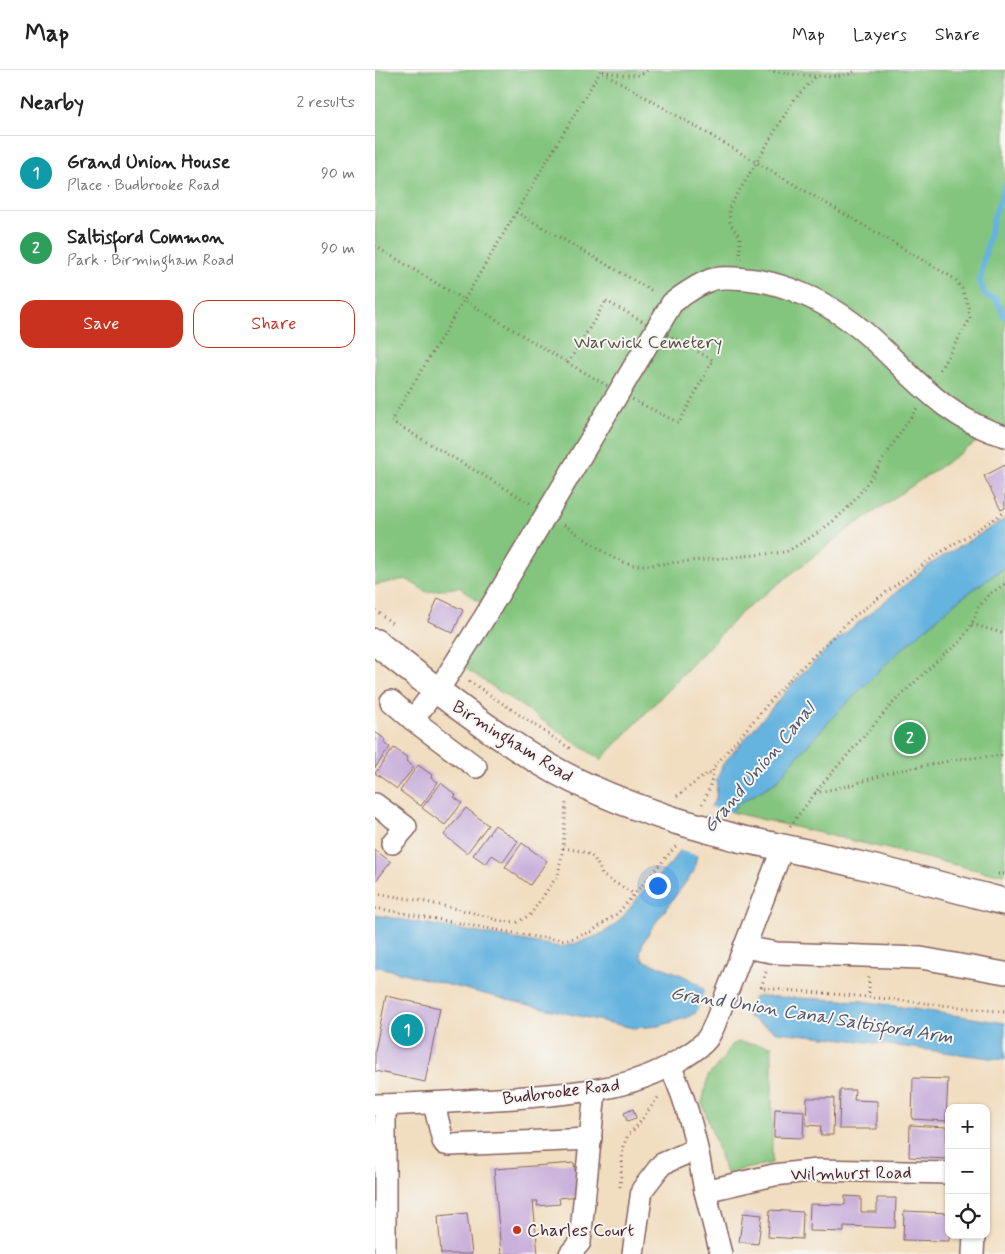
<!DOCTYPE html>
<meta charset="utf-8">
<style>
body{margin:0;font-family:Mynerve,sans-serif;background:#f6f6f6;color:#222}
.controls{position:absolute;right:15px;bottom:15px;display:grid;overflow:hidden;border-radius:10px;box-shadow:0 1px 4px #0004}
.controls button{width:45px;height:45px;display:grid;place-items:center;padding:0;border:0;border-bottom:1px solid #e0e0e0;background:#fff;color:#222;font:25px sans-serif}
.you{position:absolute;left:282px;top:815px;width:18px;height:18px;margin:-12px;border:4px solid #fff;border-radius:50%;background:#1a73e8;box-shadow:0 0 0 8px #1a73e833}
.badge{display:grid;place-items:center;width:32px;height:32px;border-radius:50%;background:#c8321e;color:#fff;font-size:16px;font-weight:700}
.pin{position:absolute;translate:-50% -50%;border:2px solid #fff;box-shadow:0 1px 5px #0006}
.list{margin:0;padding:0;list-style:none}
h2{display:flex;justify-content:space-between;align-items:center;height:65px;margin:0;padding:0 20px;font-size:21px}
h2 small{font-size:16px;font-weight:400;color:#767676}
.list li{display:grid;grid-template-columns:32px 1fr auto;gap:15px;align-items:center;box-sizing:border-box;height:75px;padding:0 20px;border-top:1px solid #e0e0e0}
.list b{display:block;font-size:19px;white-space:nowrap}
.list p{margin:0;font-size:16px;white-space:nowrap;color:#767676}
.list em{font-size:16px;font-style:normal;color:#767676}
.actions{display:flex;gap:10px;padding:15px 20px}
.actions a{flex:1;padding:11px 0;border:1px solid #c8321e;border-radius:15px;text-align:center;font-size:18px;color:#c8321e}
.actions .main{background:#c8321e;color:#fff}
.icon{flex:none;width:28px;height:28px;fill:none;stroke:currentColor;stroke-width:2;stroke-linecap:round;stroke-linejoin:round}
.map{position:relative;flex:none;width:630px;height:1184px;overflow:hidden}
header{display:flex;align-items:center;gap:30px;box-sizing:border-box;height:70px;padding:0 25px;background:#fff;border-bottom:1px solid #e0e0e0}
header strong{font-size:24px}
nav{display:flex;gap:28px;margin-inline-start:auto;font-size:18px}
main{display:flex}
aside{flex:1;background:#fff}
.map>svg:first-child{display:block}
.green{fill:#83c57e;stroke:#667254}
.water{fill:#65b3df;stroke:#586985}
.pier{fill:#f1ddbf}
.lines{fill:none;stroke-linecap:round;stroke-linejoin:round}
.stream{stroke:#65b3df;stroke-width:6}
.building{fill:#cab1db}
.minor-casing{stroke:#84625f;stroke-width:24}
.major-casing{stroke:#84625f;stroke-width:29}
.path{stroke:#84625f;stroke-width:3;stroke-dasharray:1 4;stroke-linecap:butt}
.minor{stroke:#fff;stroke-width:21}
.major{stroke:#fff;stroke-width:26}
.major-bridge-casing{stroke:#84625f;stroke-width:29;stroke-linecap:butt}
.major-bridge{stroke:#fff;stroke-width:26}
.poi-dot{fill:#c8321e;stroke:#f6f6f2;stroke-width:2}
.labels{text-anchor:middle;stroke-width:4;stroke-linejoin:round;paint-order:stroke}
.park-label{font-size:18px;fill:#5b5144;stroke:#f6f6f2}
.street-label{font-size:18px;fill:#4a1f2b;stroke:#f6f6f2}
.poi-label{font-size:18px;fill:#4a1f2b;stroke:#f6f6f2;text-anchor:start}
.water-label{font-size:19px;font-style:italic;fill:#53536a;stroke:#f6f6f2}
</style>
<header>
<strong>Map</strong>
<nav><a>Map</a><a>Layers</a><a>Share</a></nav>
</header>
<main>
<aside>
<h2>Nearby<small>2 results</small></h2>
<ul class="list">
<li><span class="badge" style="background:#0f9aa8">1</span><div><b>Grand Union House</b><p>Place · Budbrooke Road</p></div><em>90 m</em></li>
<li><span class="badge" style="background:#2e9e5b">2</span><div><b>Saltisford Common</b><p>Park · Birmingham Road</p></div><em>90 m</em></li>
</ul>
<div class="actions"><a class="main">Save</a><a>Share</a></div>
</aside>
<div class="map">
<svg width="630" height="1184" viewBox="0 0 630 1184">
<rect width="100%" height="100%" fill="#f6f6f2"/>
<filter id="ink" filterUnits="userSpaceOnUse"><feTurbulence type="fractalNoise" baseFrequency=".02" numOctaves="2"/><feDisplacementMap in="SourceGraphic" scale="10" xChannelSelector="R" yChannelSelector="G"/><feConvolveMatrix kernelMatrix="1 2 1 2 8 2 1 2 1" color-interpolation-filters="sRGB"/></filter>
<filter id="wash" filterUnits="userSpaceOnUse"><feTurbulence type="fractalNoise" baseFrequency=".0096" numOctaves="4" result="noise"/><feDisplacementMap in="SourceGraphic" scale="20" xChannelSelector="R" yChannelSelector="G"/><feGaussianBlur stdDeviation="1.12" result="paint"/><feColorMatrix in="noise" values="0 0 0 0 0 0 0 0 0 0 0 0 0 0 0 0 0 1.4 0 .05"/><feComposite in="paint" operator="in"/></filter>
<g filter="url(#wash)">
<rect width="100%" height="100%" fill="#f1ddbf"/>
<g class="green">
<path d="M0,0H630V373L606,369L475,458L366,543L226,690L71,585L107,534L84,517L52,522L31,509L0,515Z"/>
<path d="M630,497V804L610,802L356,742L363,734L401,712L420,689L458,647L519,585L581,532Z"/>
<path d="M363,972L397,976V1093L351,1103L327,1033L333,1006L348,989L355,976Z"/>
</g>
<path class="water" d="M630,449V497L581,532L519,586L458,647L420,689L401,712L363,734L322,784L319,801L276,859L268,873L265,883L268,890C285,897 320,907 330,921L368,932L383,926L487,931L630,953V990L469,969L402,962L372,946L328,939L311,948L284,956L258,958L141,932L0,896V845L186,877C206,872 227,867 243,852C254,841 262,827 273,816C284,804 300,793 306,778L341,729L342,709L348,694L421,610L456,575L557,493Z"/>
<g class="pier">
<path d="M333,736L359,743L325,786L303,780Z"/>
<path d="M331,917L368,929L379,925L371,948L328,941L320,946Z"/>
</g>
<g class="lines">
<path class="stream" d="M630,116L619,147L608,192L605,213L611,226L621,229L630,247"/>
</g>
<g id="blocks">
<g class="building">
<path d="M630,395V438L626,440L609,406Z"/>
<path d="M63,528L88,540L78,563L53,551Z"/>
<path d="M0,662L11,670L9,673L15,677L0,698Z"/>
<path d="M19,678L33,688L31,691L39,697L22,719L0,703Z"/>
<path d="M43,695L57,705L56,708L63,712L46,736L25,721Z"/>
<path d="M66,713L81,725L79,727L87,733L70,755L47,738Z"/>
<path d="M91,738L113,755L92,783L69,765Z"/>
<path d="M120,755L143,771L128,792L117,785L111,794L98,785Z"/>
<path d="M147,773L172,791L155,815L130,797Z"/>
<path d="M0,780L16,792L0,812Z"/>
<path d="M11,926L65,938L50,1012L0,1001V981Z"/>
<path d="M538,1008L573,1009L571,1051L537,1049Z"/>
<path d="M465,1020H480L479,1030L502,1031V1059H464Z"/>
<path d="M432,1028H459L458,1065H445L446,1056L431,1055Z"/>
<path d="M258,1039L261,1048L252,1051L249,1043Z"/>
<path d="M400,1039L429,1041L428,1068L399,1067Z"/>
<path d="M535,1055L572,1057L571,1089L534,1087Z"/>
<path d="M199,1093L204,1126L184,1128L185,1134L162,1136L163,1131H158L163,1184H126L119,1099Z"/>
<path d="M470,1126L486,1127V1142H502V1128H521L520,1158L469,1156V1162L434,1161L435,1134L470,1135Z"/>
<path d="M395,1140L428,1142L427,1169L393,1167Z"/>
<path d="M529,1141L574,1143V1171L528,1170Z"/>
<path d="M92,1143L97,1184H66L63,1146Z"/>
<path d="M368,1143L387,1145L383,1174L364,1172Z"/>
</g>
</g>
</g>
<g filter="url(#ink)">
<use href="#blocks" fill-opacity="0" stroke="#84625f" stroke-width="1"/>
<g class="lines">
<g class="minor-casing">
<g id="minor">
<path d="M62,622L111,545L297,233C308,225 320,216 333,211C343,206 360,208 371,209C386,210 401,214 415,219C445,230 473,247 496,268C539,307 572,350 630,366"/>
<path d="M16,631L38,650L60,620"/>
<path d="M38,650L101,697"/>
<path d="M0,734L31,757L17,773"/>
<path d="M369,877L402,883L546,888L630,903"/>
<path d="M295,996C314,1035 323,1079 330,1121L399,1105L442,1100L574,1103"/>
<path d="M59,1034L68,1071L70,1074L75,1075L216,1069"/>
<path d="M0,1035C47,1034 93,1031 140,1028C201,1022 255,1022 308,988C316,983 326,977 332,969C335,965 337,960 339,956L408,777"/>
<path d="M10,1035V1184"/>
<path d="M330,1121L346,1184"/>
<path d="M195,1184L205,1172L220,1021"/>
<path d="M258,1184L267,1120L287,1094L321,1079"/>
<path d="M598,1184L599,1165"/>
</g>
</g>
<g class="major-casing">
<g id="major">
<path d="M0,572C55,615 109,659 169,694C211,719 256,736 302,751"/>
<path d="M366,769C455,786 543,809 630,832"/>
</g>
</g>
<g class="path">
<path d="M272,0L265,5H248L226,1L580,209L587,219L590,227L594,239L595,249L563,303"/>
<path d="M394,0C410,5 454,8 470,5C475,4 478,2 481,0"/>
<path d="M141,142L279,222"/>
<path d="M0,176L89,230L226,0"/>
<path d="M365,189V167L355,154L354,138L418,31L442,5"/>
<path d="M231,231L338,290L304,353L243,322L193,293Z"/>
<path d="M155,433L16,351L89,230L193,293"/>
<path d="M189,455L240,489L257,495H275L411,482C436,468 463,451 481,428C502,401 522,367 542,338"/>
<path d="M0,540L17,553"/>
<path d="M597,554L630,564"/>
<path d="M94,611L197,680"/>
<path d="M440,723L476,715L517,702L584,689L630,685"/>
<path d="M302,726L333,703L338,705"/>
<path d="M327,734C333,724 338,710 338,698L411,613L478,547L560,486L630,442"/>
<path d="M415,756L448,713L517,634L566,587L585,572L597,554L603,538L613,525L630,514"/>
<path d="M188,778C211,782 219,781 227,805L259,824"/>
<path d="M623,804H630"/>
<path d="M0,823L47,831L99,843L125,851L142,852L155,845L183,805L188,778L191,733"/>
<path d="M0,838L161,867L192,870L216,862L243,843L301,776"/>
<path d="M391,902L386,918L494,927"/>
<path d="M494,907V927L630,942"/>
<path d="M245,1117L248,1077L253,1065L263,1055L284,1026"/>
</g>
<use href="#minor" class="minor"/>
<use href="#major" class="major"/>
<g class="major-bridge-casing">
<path id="major-bridge" d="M302,751L366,769"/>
</g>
<use href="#major-bridge" class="major-bridge"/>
</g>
</g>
<circle class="poi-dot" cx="142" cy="1160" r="5"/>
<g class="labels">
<g class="park-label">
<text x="273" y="278">Warwick Cemetery</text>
</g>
<g class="street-label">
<text transform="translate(138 671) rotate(32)" y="6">Birmingham Road</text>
<text transform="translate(186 1021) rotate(-7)" y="6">Budbrooke Road</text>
<text transform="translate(476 1103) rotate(-1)" y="6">Wilmhurst Road</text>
</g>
<g class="poi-label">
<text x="152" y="1166">Charles Court</text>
</g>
<g class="water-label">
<text transform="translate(383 697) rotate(-50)" y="7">Grand Union Canal</text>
<text transform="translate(437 944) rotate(9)" y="7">Grand Union Canal Saltisford Arm</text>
</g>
</g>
</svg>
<div class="controls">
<button>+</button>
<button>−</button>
<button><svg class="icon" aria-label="locate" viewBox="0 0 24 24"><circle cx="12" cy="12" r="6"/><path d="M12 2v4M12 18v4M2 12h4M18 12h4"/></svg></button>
</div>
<div class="you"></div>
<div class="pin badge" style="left:32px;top:960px;background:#0f9aa8">1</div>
<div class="pin badge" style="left:535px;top:668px;background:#2e9e5b">2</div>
</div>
</main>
